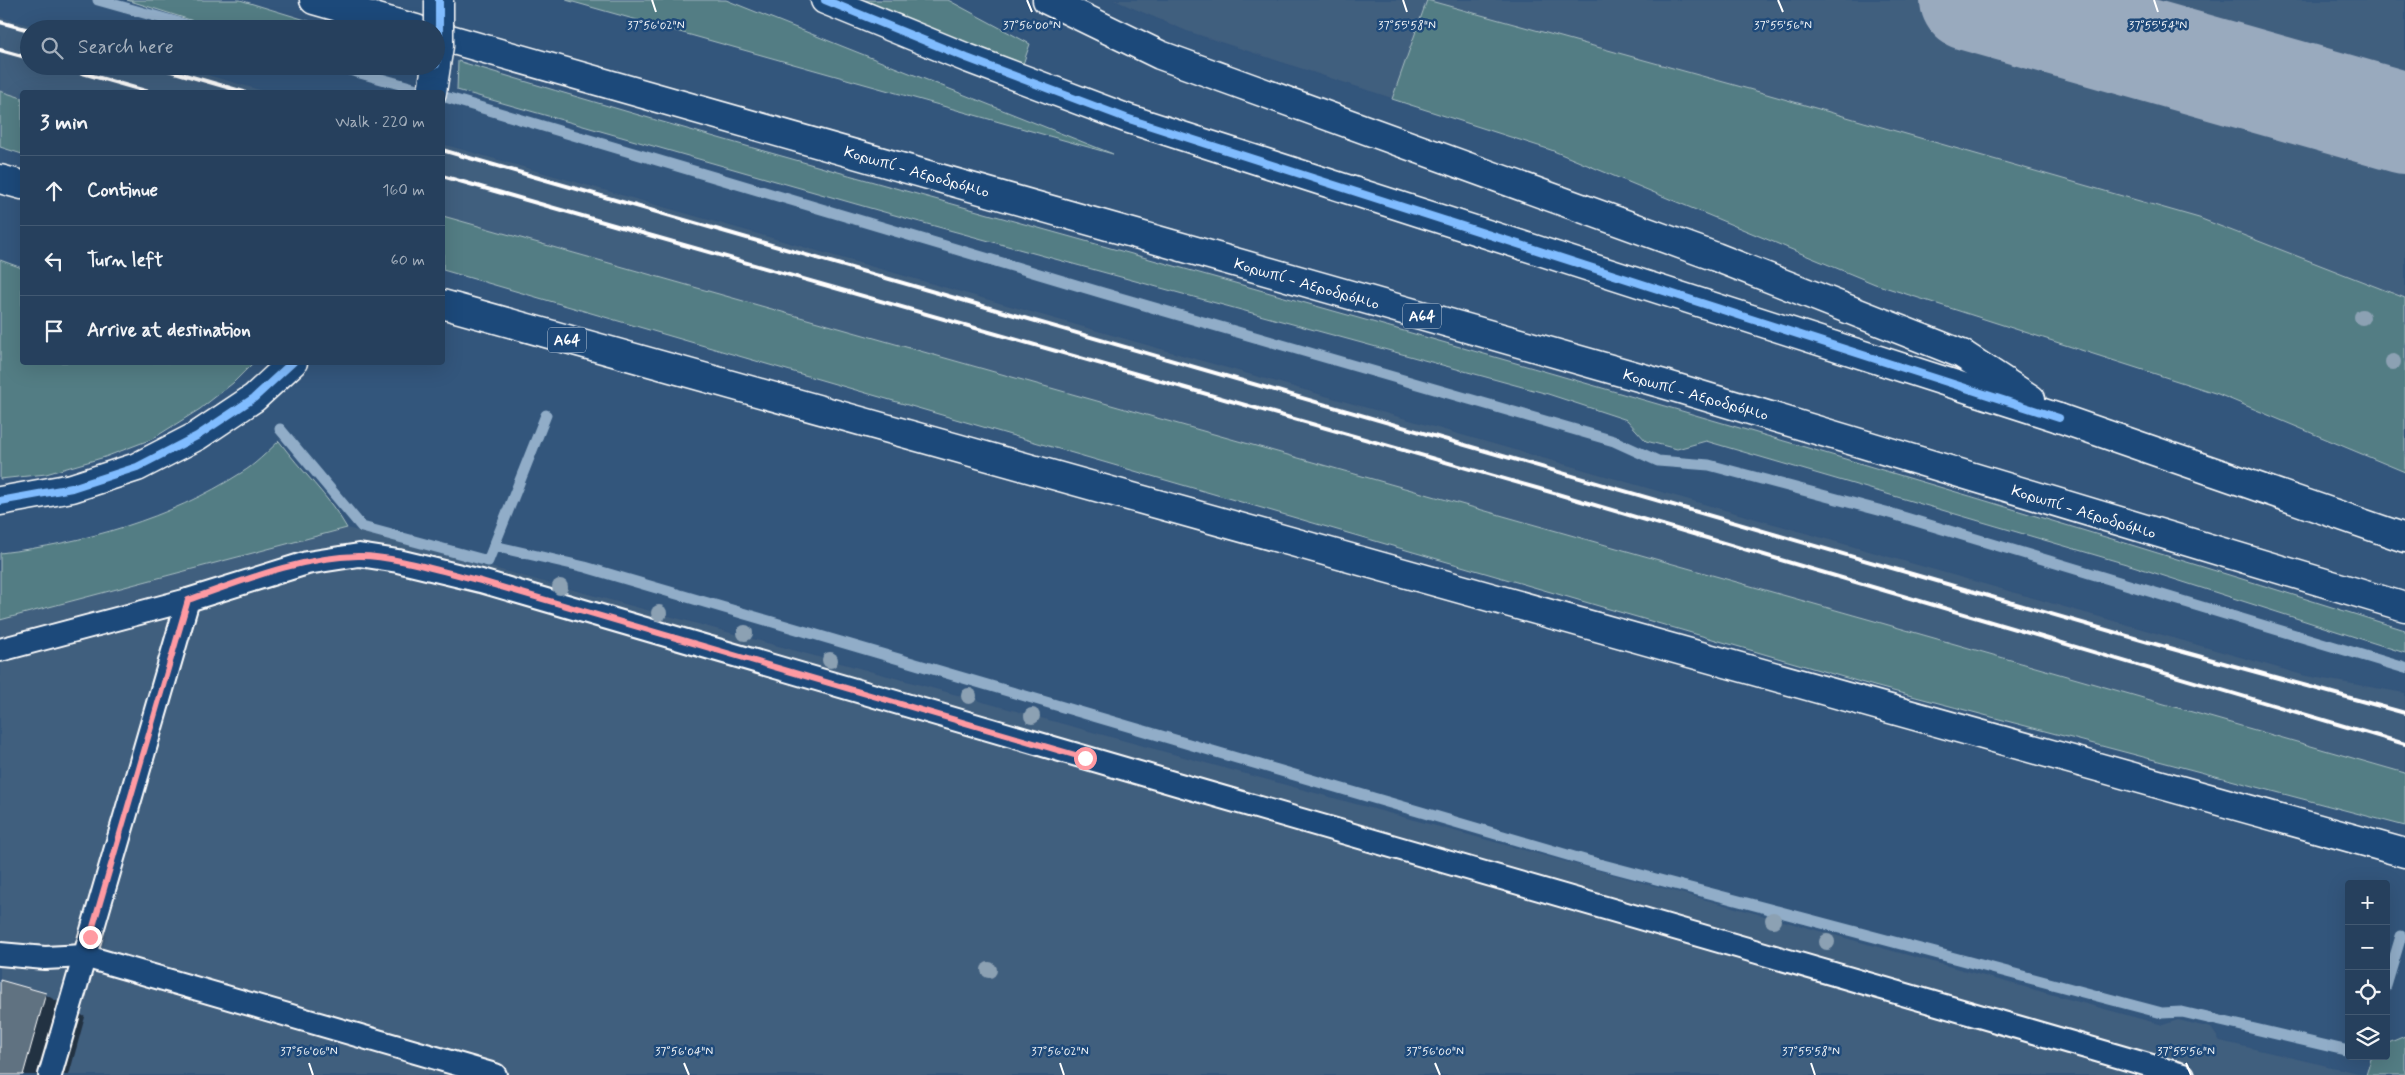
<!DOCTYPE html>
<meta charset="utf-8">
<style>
body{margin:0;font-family:Mynerve,sans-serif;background:#2e4763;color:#f1f3f6}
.controls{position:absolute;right:15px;bottom:15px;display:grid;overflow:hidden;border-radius:5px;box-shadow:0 5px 20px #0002}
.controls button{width:45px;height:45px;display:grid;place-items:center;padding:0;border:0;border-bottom:1px solid #425972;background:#26405d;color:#f1f3f6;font:25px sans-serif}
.stop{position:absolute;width:15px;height:15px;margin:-11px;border:4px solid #ff9aa2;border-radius:50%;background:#fff}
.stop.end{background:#ff9aa2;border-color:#fff;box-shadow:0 1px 5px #0008}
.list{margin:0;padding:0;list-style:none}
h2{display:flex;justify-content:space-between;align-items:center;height:65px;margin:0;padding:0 20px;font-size:21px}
h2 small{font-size:16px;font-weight:400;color:#a4afbc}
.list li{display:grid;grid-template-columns:32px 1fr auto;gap:15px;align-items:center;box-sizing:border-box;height:70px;padding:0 20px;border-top:1px solid #425972}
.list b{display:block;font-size:19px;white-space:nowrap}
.list em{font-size:16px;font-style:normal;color:#a4afbc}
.icon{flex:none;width:28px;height:28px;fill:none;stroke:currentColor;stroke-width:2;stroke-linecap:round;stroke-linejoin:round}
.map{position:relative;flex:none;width:2405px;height:1075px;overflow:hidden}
.search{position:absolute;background:#26405d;box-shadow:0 5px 20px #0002;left:20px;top:20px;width:425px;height:55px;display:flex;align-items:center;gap:12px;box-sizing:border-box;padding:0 18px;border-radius:28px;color:#a4afbc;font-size:19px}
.panel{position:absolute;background:#26405d;box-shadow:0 5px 20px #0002;left:20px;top:90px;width:425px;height:275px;border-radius:5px}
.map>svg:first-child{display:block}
.built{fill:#415e7e}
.green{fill:#537d84;stroke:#a9bec2}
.shadow{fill:#0007}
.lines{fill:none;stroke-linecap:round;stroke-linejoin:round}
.stream{stroke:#91adc8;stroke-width:11}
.taxiway{stroke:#99aabe;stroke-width:102}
.building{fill:#617281;stroke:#fff}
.service-casing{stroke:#fff;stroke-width:26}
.tertiary-casing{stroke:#fff;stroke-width:31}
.motorway-casing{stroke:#fff;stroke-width:31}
.service{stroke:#1f4a7a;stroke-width:22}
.tertiary{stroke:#1f4a7a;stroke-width:28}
.motorway{stroke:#1f4a7a;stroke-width:28}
.rail{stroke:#fff;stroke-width:4}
.tertiary-bridge-casing{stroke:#fff;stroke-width:31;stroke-linecap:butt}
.tertiary-bridge{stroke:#1f4a7a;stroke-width:28}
.cycleway-casing{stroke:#1f4a7a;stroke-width:11}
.cycleway{stroke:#80bcff;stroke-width:8}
.tree{fill:#8ca1b3}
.route{stroke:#ff9aa2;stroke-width:6}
.ticks{fill:none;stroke:#fff;stroke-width:2}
.labels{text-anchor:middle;stroke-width:5;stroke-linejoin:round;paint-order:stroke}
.shield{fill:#1f4a7a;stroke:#bcc9d7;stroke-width:1}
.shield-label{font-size:15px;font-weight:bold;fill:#fff}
.street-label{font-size:16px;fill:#fff;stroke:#1f4a7a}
.ticks-label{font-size:12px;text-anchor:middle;fill:#fff;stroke:#1f4a7a;stroke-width:5;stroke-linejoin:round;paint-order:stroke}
</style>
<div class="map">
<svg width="2405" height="1075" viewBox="0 0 2405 1075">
<rect width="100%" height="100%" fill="#33567c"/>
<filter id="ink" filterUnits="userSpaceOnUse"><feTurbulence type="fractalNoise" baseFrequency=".02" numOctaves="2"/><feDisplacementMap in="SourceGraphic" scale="10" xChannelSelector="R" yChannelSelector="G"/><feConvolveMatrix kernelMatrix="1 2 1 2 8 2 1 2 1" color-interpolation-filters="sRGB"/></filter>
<g filter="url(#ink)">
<g class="built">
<path d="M1114,0H2405V472L2218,394L1875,284L1551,150L1187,31Z"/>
<path d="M0,17L43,29H29V66H175L267,92H22V98L0,91Z"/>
<path d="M442,144L2306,676L2405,693V773L1878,622L443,216Z"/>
<path d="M347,528L2163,1025L2178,1020L2211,1028L2220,1041L2366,1075L2372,1056H2386V1044L2405,1036V1075H23L46,994L0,980V620Z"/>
</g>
<g class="green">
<path d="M127,0H240L335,29H219Z"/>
<path d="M566,0H726L1113,154Z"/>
<path d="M859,0H948L1030,44L1022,67Z"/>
<path d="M1427,0L1756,91L2199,218L2405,298V472L2218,394L1875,284L1551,150L1392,99Z"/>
<path d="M458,61C718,141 981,211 1242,285C1631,395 2020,508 2405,630V653L2133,566L1706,441L1677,449L1646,441L1627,420L1548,394L898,216L457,90Z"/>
<path d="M339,66H381L378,78Z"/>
<path d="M0,91L22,98V154L0,147Z"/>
<path d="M443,216L1878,622L2405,773V826L1874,686L443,270Z"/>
<path d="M0,260L22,268V362L253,363L233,383L200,409L152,439L105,457L46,474L0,479Z"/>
<path d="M279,441C301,471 329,496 347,528L0,620V553C84,543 169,519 241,473C255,465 267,452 279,441Z"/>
<path d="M2405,1036V1075H2366L2372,1056H2386V1044Z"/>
</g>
<path class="shadow" d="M0,982L46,995L85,1017L69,1075H0Z"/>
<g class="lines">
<g class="stream">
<path d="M98,0L201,29"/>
<path d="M335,66L428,92"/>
<path d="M442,96L1103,293L1614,441L1658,461L1709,465L1886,512L2405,668"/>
<path d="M280,429L362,527L488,561L546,415"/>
<path d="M494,546L585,567L1588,861L2162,1013L2182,1012L2349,1051"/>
<path d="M2386,986L2401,936"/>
</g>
<path class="taxiway" d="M1971,0L2405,123"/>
</g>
<path class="building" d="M0,980L46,993L23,1075H0Z"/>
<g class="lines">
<g class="service-casing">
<g id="service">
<path d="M0,650L188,600L307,563L359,555L398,561L481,581L1180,785L2183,1075"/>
<path d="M0,954L45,958L84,956L495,1075"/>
<path d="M50,1075L188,600"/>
</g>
</g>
<g class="tertiary-casing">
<g id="tertiary">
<path d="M825,0L967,58L1126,118L2059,418"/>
<path d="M1047,0L1160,55L1716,257L1962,354L2031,399"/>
<path d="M432,92L436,66"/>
<path d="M0,501L72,488L137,467L197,436L254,398L293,362"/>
</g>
</g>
<g class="motorway-casing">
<g id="motorway">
<path d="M314,0L416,29"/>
<path d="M436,35L1667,385L2405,607"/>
<path d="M0,179L22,185"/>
<path d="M442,304L2405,853"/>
<path d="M2059,418L2405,538"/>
</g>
</g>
<use href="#service" class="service"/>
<use href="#tertiary" class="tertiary"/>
<use href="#motorway" class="motorway"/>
<g class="rail">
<path d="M0,22L29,30"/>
<path d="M0,50L29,58"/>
<path d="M58,66L149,92"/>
<path d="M154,66L244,92"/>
<path d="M442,150L2169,648L2405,713"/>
<path d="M442,176L1554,493L2405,744"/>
</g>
<g class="tertiary-bridge-casing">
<path id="tertiary-bridge" d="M436,64L439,46V0"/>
</g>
<use href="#tertiary-bridge" class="tertiary-bridge"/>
<g class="cycleway-casing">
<g id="cycleway">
<path d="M825,0L967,58L1126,118L2059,418"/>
<path d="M436,64L439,46V0"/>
<path d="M0,501L72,488L137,467L197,436L254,398L293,362"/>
</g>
</g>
<use href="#cycleway" class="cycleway"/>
</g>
<g class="tree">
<circle cx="2362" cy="317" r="8"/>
<circle cx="2393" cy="362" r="8"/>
<circle cx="560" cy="587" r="8"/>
<circle cx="659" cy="613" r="8"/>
<circle cx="745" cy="633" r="8"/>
<circle cx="830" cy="660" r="8"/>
<circle cx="969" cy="696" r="8"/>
<circle cx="1032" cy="716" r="8"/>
<circle cx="1773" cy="920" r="8"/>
<circle cx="1827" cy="942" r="8"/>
<circle cx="989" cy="970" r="8"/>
</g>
</g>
<g class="lines" filter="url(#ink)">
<path class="route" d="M90,937L188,600C242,581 300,557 358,556C392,555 447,573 481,581L1085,758"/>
</g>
<path class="ticks" d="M652,0L656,12M1027,0L1032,12M1403,0L1407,12M1778,0L1783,12M2154,0L2158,12M309,1063L313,1075M684,1063L689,1075M1060,1063L1064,1075M1435,1063L1440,1075M1811,1063L1815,1075M2186,1063L2191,1075"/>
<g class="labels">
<g class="shield">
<rect x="1403" y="303.5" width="38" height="25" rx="4"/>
<rect x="548" y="327.5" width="38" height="25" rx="4"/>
</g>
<g class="shield-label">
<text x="1422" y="321">Α64</text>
<text x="567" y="345">Α64</text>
</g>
<g class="street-label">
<text transform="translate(917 171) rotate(16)" y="6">Κορωπί - Αεροδρόμιο</text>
<text transform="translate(1307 283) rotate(16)" y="6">Κορωπί - Αεροδρόμιο</text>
<text transform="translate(1696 394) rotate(16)" y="6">Κορωπί - Αεροδρόμιο</text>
<text transform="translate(2084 511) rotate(17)" y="6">Κορωπί - Αεροδρόμιο</text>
</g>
</g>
<g class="ticks-label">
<text x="656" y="29">37°56'02"N</text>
<text x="1032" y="29">37°56'00"N</text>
<text x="1407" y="29">37°55'58"N</text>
<text x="1783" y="29">37°55'56"N</text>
<text x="2158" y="29">37°55'54"N</text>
<text x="309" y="1055">37°56'06"N</text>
<text x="684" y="1055">37°56'04"N</text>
<text x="1060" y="1055">37°56'02"N</text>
<text x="1435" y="1055">37°56'00"N</text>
<text x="1811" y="1055">37°55'58"N</text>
<text x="2186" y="1055">37°55'56"N</text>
</g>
</svg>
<div class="controls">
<button>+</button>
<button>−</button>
<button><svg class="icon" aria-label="locate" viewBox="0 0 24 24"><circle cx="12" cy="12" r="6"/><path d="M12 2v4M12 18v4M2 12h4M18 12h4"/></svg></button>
<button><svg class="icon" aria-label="layers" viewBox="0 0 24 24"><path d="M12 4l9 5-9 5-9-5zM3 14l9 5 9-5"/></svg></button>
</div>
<div class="stop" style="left:1085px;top:758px"></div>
<div class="stop end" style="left:90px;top:937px"></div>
<div class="search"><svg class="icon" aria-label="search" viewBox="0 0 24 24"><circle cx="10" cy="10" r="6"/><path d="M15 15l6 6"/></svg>Search here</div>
<section class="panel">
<h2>3 min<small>Walk · 220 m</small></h2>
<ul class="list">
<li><svg class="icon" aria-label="ahead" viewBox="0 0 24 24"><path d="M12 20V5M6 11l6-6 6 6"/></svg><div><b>Continue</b></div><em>160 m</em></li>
<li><svg class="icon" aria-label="left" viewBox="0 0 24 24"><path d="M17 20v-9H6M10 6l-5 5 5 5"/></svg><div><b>Turn left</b></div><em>60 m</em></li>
<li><svg class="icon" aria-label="arrive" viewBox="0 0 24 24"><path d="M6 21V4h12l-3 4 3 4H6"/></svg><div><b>Arrive at destination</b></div></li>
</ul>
</section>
</div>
